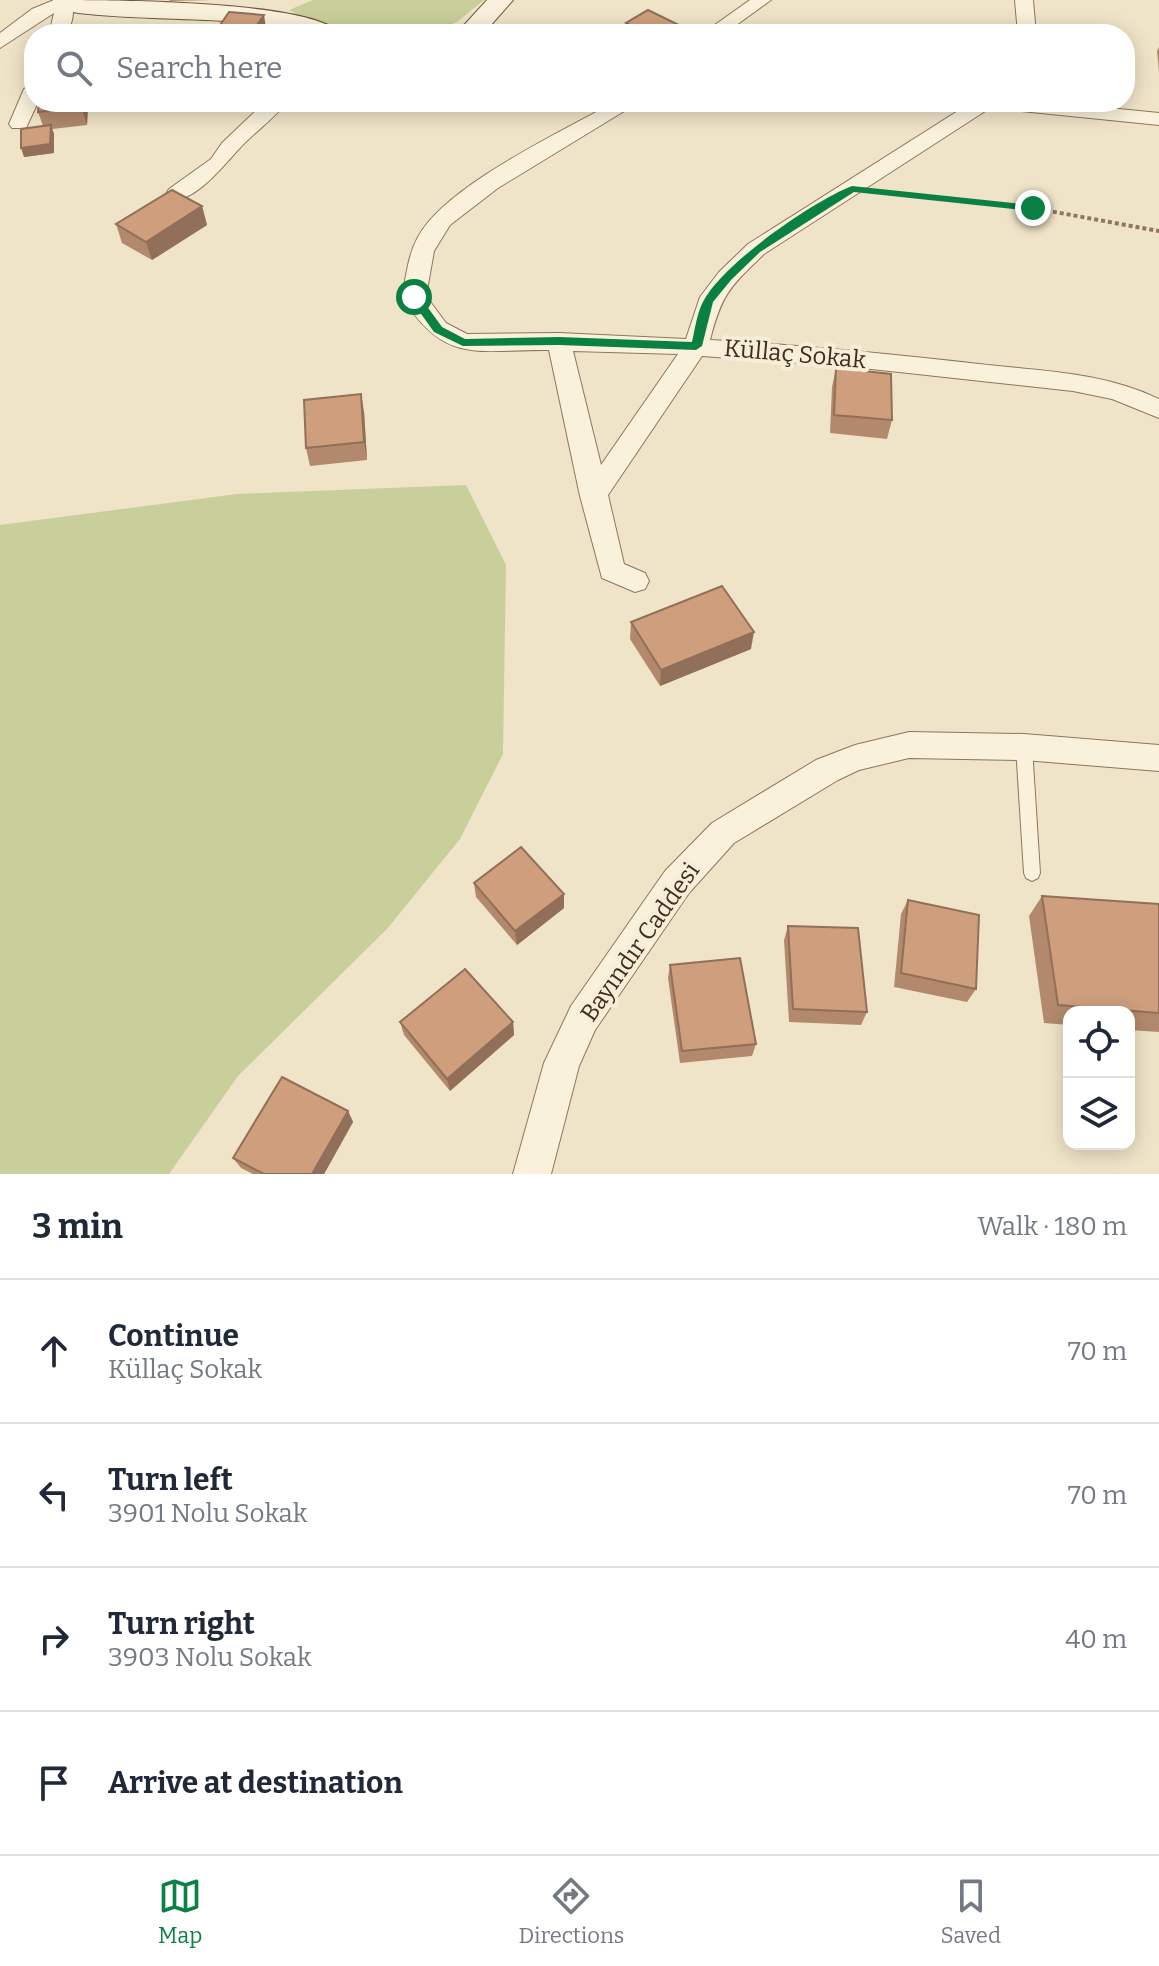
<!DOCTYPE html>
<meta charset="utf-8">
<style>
body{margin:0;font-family:Bitter,serif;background:#f6f6f7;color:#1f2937}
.controls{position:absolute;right:24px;bottom:24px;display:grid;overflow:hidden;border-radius:16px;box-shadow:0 4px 20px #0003}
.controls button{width:72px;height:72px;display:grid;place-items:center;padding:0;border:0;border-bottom:2px solid #e0e1e3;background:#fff;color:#1f2937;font:40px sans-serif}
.stop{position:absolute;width:24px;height:24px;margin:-18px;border:6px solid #0b8043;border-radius:50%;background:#fff}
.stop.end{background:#0b8043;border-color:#fff;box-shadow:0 2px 8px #0008}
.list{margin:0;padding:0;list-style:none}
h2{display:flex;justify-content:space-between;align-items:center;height:104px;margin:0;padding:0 32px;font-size:34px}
h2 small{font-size:26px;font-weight:400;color:#747a83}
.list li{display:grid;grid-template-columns:52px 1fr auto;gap:24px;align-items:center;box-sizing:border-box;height:144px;padding:0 32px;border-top:2px solid #e0e1e3}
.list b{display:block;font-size:30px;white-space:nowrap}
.list p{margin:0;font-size:26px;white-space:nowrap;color:#747a83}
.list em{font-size:26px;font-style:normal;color:#747a83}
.icon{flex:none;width:44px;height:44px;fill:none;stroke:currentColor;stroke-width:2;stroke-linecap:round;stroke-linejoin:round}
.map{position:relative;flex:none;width:1159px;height:1174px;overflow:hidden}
.search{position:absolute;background:#fff;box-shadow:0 4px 20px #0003;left:24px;right:24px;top:24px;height:88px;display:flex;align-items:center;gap:20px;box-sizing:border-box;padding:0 28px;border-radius:32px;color:#747a83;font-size:30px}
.sheet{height:680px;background:#fff}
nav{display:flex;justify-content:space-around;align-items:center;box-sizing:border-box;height:112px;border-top:2px solid #e0e1e3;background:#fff;font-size:22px;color:#747a83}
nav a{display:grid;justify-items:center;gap:4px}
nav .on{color:#0b8043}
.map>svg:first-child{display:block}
.green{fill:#c9cf9b}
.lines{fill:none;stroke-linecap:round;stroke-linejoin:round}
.lane-casing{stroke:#8d765c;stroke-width:2}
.street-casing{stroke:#8d765c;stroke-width:2}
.secondary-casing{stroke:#6f573f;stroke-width:2}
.path{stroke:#8d765c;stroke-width:4;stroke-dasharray:4 3;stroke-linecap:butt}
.lane{fill:#faf1dc;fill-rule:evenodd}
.street{fill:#faf1dc;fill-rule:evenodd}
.secondary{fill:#faf1dc;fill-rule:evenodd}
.wall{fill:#b2896c}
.shaded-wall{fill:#916f58}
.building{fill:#cf9f7d;stroke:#916f58;stroke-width:2}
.route{fill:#0b8043}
.labels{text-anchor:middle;stroke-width:8;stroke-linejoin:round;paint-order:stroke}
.street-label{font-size:24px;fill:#3d2e20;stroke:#f7eed8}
</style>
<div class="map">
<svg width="1159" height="1174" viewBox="0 0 1159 1174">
<rect width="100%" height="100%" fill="#f0e4c8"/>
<g class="green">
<path d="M313,0H484L457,22L427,34L329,32L289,10Z"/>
<path d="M466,485L506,565L503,754L460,839L387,929L238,1076L169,1174H0V525L237,494Z"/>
</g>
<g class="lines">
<g class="lane-casing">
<path id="lane" d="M1024,740L1029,742L1032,747L1040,873L1038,878L1032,881L1026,878L1024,873L1016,747L1019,742Z"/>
</g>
<g class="street-casing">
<g id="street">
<path d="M54,0H70C76,12 72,22 67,34H49L54,13L0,48V33L32,9Z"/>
<path d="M750,0H771L724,34H702Z"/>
<path d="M1015,0H1033L1036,34H1018Z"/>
<path d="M34,83V102H38L26,128H12L9,124L24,89Z"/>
<path d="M265,102H287C273,120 253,133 238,150C223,166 193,205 169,199L166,194L169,189L211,159L222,143Z"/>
<path d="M614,102H639L498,188L450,225L434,251L426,296L446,323L467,334L559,333L686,339L700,297L719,272L748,244L972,102H1049L1159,113V125L990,108L764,254C730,287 722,293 710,340C800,345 889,354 979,364C1040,371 1103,372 1159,399V418L1112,399L1073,391L853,367L702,356L608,495L624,564L645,573L649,581L645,589L635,592L602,578L580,496L549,350C477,349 446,366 402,297C406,277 408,255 418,237C446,185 562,132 614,102ZM573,351L678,354L601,465Z"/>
<path d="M909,732L1024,734L1159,745V771L1024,760L909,758L859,770L838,780L734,843L689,893L595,1030L579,1066L551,1174H513L544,1063L571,1006L665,871L712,823L816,760L855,745Z"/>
</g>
</g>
<g class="secondary-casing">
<g id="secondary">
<path d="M53,0C100,0 316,0 340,34C306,34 275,24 241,22C187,18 132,19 78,13L54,8L51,3Z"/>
<path d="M487,0H513L483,34H456Z"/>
</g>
</g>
<path class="path" d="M893,193L1033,208L1159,231"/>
<use href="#lane" class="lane"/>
<use href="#street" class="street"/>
<use href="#secondary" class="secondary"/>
</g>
<g class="wall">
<path d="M169,0H212L170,1Z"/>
<path d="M626,23L679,34H625Z"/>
<path d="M1159,47V72L1157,51Z"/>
<path d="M88,106L87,125L52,129L54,134V153L24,157L43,126L38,112Z"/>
<path d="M202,206L207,225L152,260L122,243L116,224Z"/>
<path d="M836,368L892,420L887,439L830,433L832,387Z"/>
<path d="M364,412L367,460L310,466L306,448Z"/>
<path d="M631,622L751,649L660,686L630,639Z"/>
<path d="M474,883L564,908L517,945L476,897Z"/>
<path d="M1042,896L1159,904V1032L1129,1030V1012H1069V1025L1044,1023L1029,916Z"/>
<path d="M908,900L976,989L967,1002L894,987L901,914Z"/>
<path d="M788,926L867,1012L861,1025L789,1022L784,940Z"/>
<path d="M670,965L756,1044L752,1056L680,1063L668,978Z"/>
<path d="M400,1022H513L514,1035L450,1091L404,1035Z"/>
<path d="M348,1111L353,1122L324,1174H253L241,1168L233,1158Z"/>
</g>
<g class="shaded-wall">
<path d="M264,15L267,34H251Z"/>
<path d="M679,25V34H664Z"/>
<path d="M82,102H87L88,106L87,125L81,107Z"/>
<path d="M51,125L54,134V153L24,157L21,148Z"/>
<path d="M202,206L207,225L152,260L146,242Z"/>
<path d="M361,394L364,412L367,460L364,442Z"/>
<path d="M754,632L751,649L660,686L661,670Z"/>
<path d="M564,894V908L517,945L515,931Z"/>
<path d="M513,1022L514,1035L450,1091L447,1079Z"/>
<path d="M348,1111L353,1122L324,1174H312Z"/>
</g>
<g class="building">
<path d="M648,10L679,25L664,34H648L626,23Z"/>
<path d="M229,12L264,15L251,34H214Z"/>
<path d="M886,25L935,27L937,34H887Z"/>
<path d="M39,102H82L81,107L38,112Z"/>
<path d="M51,125L50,144L21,148V129Z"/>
<path d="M172,190L202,206L146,242L116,224Z"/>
<path d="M836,368L891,374L892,420L834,415Z"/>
<path d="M361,394L364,442L306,448L304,400Z"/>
<path d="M722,586L754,632L661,670L631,622Z"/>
<path d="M521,847L564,894L515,931L474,883Z"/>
<path d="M1042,896L1159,904V1013L1058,1005Z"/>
<path d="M908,900L979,915L976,989L901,973Z"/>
<path d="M788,926L858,928L867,1012L793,1009Z"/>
<path d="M740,958L756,1044L682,1051L670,965Z"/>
<path d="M465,969L513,1022L447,1079L400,1022Z"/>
<path d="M282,1077L348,1111L312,1174H264L233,1158Z"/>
</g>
<path class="route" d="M852,186L1033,205L1038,208L1033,211L854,192L760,252L731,280L713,302L702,346L696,350L559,345L463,346L434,332L409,297L418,294L442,327L465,339L559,337L692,342C695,329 697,312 704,300C724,263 813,201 852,186Z"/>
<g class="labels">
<g class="street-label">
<text transform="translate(795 354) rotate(5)" y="8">Küllaç Sokak</text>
<text transform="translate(640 942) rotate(-55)" y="8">Bayındır Caddesi</text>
</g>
</g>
</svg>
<div class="controls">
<button><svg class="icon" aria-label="locate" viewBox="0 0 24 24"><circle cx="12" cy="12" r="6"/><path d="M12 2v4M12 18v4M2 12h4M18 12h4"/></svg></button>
<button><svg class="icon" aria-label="layers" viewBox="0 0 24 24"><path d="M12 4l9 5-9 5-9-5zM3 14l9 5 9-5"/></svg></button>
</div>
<div class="stop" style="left:414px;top:297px"></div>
<div class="stop end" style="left:1033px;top:208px"></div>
<div class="search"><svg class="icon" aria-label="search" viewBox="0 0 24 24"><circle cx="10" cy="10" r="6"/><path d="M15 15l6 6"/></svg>Search here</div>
</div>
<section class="sheet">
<h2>3 min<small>Walk · 180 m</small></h2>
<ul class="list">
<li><svg class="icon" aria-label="ahead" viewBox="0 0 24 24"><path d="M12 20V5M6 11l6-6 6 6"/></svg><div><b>Continue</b><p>Küllaç Sokak</p></div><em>70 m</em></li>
<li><svg class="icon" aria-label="left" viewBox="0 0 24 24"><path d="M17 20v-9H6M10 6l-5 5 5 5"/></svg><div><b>Turn left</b><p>3901 Nolu Sokak</p></div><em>70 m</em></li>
<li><svg class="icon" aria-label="right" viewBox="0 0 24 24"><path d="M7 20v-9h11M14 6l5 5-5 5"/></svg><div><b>Turn right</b><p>3903 Nolu Sokak</p></div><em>40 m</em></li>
<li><svg class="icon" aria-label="arrive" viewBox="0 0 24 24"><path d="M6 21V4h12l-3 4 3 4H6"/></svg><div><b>Arrive at destination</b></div></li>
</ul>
</section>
<nav>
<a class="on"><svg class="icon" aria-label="map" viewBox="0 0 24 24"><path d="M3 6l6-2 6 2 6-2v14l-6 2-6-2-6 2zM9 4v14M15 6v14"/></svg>Map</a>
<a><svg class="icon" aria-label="directions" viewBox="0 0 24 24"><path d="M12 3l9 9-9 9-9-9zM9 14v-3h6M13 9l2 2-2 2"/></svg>Directions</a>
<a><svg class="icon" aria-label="saved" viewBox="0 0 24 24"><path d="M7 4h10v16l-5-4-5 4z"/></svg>Saved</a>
</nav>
